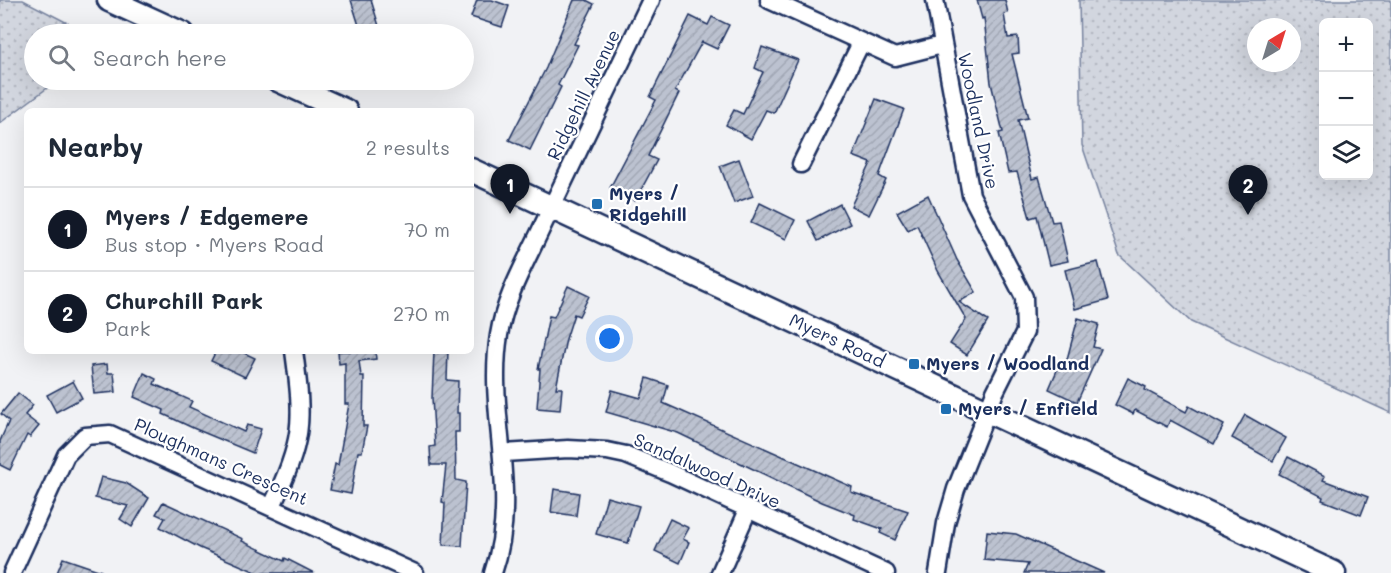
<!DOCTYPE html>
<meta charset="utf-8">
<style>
body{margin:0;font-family:Mali,sans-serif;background:#f2f2f3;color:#1f2937}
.controls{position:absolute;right:18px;top:18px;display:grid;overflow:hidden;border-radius:9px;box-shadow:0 6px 24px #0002}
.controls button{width:54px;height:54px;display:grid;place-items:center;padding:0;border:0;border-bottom:2px solid #e0e1e3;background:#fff;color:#1f2937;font:30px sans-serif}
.compass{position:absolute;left:1247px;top:18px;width:54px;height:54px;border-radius:50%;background:#fff;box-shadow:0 6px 24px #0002;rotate:38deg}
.you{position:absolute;left:610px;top:339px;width:21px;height:21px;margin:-15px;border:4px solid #fff;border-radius:50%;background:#1a73e8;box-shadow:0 0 0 9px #1a73e833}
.badge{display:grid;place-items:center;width:39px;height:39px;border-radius:50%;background:#111827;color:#fff;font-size:20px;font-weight:700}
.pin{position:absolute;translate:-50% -50px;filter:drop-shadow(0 2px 3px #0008)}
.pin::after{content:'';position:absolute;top:32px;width:21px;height:18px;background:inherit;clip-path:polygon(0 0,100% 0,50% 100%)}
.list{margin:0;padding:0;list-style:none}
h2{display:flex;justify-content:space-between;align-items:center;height:78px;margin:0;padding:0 24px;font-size:26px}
h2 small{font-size:20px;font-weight:400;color:#747a83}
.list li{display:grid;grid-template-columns:39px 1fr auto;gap:18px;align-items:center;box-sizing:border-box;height:84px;padding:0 24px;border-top:2px solid #e0e1e3}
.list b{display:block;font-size:22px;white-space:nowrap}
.list p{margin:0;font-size:20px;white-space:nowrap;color:#747a83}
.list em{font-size:20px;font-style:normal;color:#747a83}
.icon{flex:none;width:33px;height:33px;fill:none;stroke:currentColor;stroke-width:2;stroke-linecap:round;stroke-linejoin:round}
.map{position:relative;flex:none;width:1391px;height:573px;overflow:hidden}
.search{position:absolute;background:#fff;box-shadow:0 6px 24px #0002;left:24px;top:24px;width:450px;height:66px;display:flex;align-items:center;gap:15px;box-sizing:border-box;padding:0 21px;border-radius:33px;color:#747a83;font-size:22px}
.panel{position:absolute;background:#fff;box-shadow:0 6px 24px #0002;left:24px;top:108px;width:450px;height:246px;border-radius:9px}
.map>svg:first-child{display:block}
.park{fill:url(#park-dots);stroke:#76829e;stroke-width:1.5;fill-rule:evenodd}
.building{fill:url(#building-hatch);stroke:#1b2f5e;stroke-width:1.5}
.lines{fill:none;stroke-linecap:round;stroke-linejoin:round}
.minor-casing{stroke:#1b2f5e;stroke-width:21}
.secondary-casing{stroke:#1b2f5e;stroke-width:27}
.minor{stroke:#fff;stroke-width:16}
.secondary{stroke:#fff;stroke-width:22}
.poi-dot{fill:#1f6fb2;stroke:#fff;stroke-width:2}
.labels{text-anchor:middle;stroke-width:4.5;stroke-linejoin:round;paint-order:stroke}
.street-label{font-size:18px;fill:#1b2f5e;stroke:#fff}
.poi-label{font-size:18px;font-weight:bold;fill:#1b2f5e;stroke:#fff;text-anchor:start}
</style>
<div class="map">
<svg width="1391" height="573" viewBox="0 0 1391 573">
<defs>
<pattern id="park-dots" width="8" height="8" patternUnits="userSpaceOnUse" patternTransform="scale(1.5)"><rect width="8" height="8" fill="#d2d6df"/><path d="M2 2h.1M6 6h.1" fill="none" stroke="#b4b8c2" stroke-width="1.8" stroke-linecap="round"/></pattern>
<pattern id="building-hatch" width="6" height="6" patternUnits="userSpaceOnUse" patternTransform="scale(1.5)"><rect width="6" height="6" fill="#bcc2d0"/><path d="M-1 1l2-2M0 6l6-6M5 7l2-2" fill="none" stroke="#a1a7b5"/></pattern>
</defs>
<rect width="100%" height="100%" fill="#f1f2f5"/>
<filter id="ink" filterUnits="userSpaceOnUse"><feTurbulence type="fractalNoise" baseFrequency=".0167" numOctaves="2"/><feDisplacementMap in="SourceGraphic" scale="12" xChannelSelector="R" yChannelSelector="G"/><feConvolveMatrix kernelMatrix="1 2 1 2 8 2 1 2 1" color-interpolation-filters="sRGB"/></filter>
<g filter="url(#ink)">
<g class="park">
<path d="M0,0H23L89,34H34V80H58L0,123Z"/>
<path d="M1079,0H1391V413L1191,322L1119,255L1082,145ZM1324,22H1368V176H1324ZM1256,27H1292V63H1256Z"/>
</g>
<g class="building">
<path d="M351,0H371L379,26L361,32Z"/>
<path d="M477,0H492L509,6L502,27L471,17Z"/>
<path d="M574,0H586L594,4L574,44L578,45L558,85L561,87L530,150L509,140L546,68Z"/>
<path d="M977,0H1005L1008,13L1004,14L1008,38L1018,37L1019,53L1012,54L1028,118L1018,120L1032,179L1039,177L1052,222L1059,221L1068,261L1049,265L1037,216L1030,218L1017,172L1008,173L999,133L1003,132L991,83L984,18L982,19Z"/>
<path d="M690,16L708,25L712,17L729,25L717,49L702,42L675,91L679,93L648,156L657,160L635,201L610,188L656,100L650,97Z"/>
<path d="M762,47L798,60L774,113L766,110L751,139L726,125L734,110L743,114L763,72L755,68Z"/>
<path d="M876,99L904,109L879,176L886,180L869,215L851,206L871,163L853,156Z"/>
<path d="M739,159L753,196L734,203L720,166Z"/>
<path d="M928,195L957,260L976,292L959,302L988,321L967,355L950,344L966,319L938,271L917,225L908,230L897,212Z"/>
<path d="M760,203L795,220L786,239L751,223Z"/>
<path d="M840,204L850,224L818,241L808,221Z"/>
<path d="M1098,262L1108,300L1075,309L1065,270Z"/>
<path d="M568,286L589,296L579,316L574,314L566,339L556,388H562L560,410L537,408L540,369H538L549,316L554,317Z"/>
<path d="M1078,318L1099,324L1093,347L1101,349L1077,402L1049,389L1061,361L1066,363Z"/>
<path d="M216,351H240L255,358L245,377L211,361Z"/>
<path d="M338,351H375L376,359L359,361L361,376H364L363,426H367L362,452H358L351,494L330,490L335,464L338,465L349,404H345V363L339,364Z"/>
<path d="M434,351H448L447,380L458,381L457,413H459V432H455L456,480L466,482L462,546L443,545L445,503L442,502L446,465H431L430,447L435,446L432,398Z"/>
<path d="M107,364L108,373H114L116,392L94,394L91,366Z"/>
<path d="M144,373L156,379L154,384L192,401L189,407L244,432L247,425L261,429L253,453L193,428L163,414L164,410L134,397Z"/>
<path d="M647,378L668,385L663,403L852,487L851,492L908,511L895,540L880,533L882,529L854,519L855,515L822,502L678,433L606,412L612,390L641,398Z"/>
<path d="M1128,378L1146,387L1145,390L1186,412L1189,406L1224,425L1214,444L1170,420L1167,427L1135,410L1133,414L1115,405Z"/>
<path d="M73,381L82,398L56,412L47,395Z"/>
<path d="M18,393L33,405L25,415L39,426L30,437L27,435L10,470L0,465V441L9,421L1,414Z"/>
<path d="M1245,415L1286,438L1273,461L1232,438Z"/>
<path d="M1288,457L1325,476L1323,480L1368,497L1361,515L1322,500L1323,497L1279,474Z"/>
<path d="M101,477L126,483L149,498L132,527L120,519L128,506L95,498Z"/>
<path d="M554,489L579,493L576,516L551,512Z"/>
<path d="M607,497L639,506L628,543L596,534Z"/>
<path d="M163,502L243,539L242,541L284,561L285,558L314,573H258L200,548L160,527L165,518L156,514Z"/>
<path d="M670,519L689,528L683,539L689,542L680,563L655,551Z"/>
<path d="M987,531L1016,534L1104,573H1024L1028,564L984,560Z"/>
<path d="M63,558L101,571L100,573H57Z"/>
</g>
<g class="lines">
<g class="minor-casing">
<g id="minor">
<path d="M769,0L895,57L942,45"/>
<path d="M935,0L971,195L1024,297L1025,332L995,392L956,489L946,523L938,573"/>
<path d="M801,164L861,43"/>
<path d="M504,453L568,449L607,451L626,455L670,473L886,573"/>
<path d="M272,506C303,440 304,424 294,351"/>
<path d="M12,573L66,455L85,436L110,434L415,573"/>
<path d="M493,573C521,492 486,415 499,335C505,297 527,260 543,225C579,150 615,75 651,0"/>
<path d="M720,573L748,510"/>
</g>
</g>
<g class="secondary-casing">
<g id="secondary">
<path d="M109,0L183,34"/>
<path d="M278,80L346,111"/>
<path d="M471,170L1334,573"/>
</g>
</g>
<use href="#minor" class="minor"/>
<use href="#secondary" class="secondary"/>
</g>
</g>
<g class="poi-dot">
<rect x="591" y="198" width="12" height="12" rx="3"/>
<rect x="908" y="358" width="12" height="12" rx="3"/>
<rect x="940" y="403" width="12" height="12" rx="3"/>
</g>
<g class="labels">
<g class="street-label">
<text transform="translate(584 95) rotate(-64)" y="6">Ridgehill Avenue</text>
<text transform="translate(978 121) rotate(78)" y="6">Woodland Drive</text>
<text transform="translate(837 341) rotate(25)" y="6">Myers Road</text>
<text transform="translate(221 462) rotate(24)" y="6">Ploughmans Crescent</text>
<text transform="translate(707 471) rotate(24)" y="6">Sandalwood Drive</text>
</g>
<g class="poi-label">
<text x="609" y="200">Myers /<tspan x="609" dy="21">Ridgehill</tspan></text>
<text x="926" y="370">Myers / Woodland</text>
<text x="958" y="415">Myers / Enfield</text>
</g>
</g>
</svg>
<div class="controls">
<button>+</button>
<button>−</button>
<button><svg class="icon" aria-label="layers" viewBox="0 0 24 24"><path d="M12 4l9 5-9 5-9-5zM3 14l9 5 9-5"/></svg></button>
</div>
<svg class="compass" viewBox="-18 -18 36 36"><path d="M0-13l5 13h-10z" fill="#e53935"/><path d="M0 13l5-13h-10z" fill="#747a83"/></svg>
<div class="you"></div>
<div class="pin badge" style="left:510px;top:214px">1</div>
<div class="pin badge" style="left:1248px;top:215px">2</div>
<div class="search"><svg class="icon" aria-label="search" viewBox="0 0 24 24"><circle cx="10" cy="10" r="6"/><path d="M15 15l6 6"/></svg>Search here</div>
<section class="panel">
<h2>Nearby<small>2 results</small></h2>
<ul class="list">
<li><span class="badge">1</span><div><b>Myers / Edgemere</b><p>Bus stop · Myers Road</p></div><em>70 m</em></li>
<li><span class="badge">2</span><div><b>Churchill Park</b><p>Park</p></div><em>270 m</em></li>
</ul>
</section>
</div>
